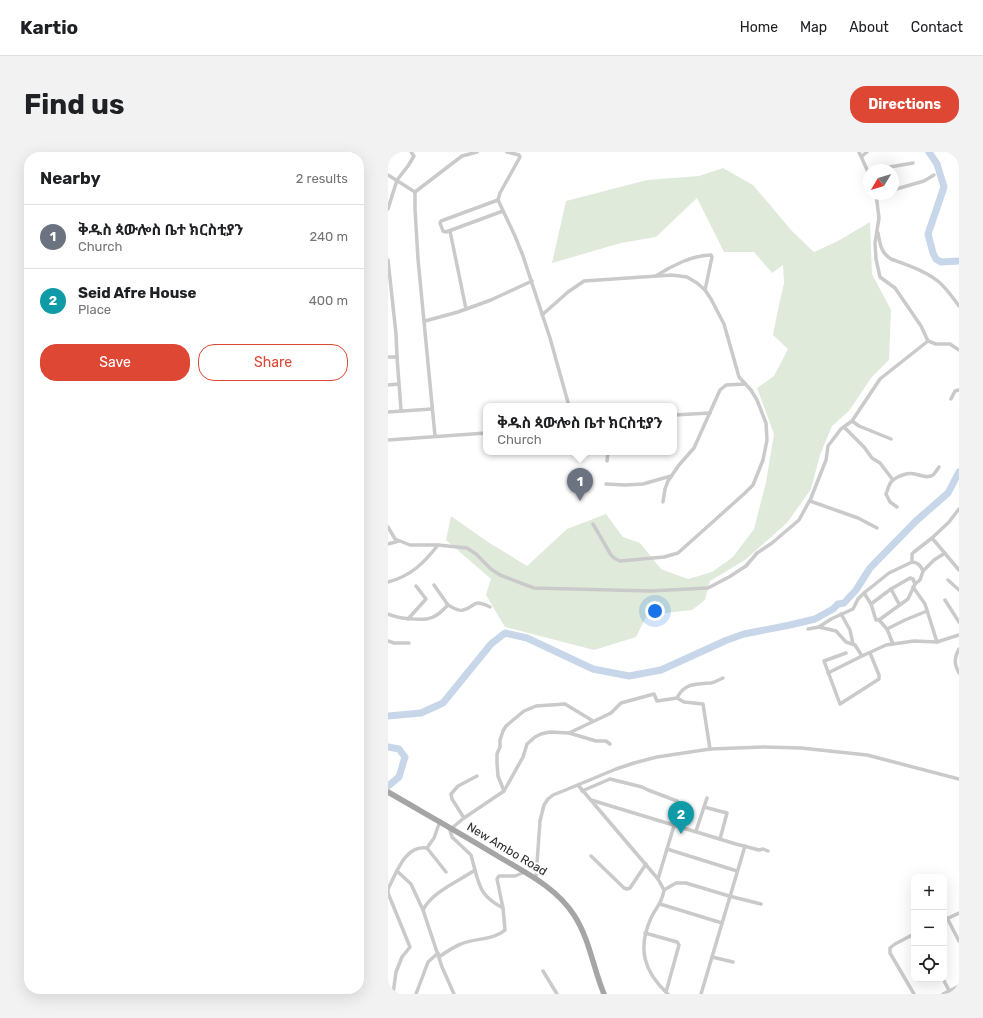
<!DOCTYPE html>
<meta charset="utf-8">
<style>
body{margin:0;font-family:Rubik,"Noto Sans Ethiopic",sans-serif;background:#f2f2f2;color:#202124}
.controls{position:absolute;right:12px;bottom:12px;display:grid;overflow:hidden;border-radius:8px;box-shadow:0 4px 16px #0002}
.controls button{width:36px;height:36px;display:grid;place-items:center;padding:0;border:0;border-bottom:1px solid #e0e0e0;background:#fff;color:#202124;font:20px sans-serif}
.compass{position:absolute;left:475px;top:12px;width:36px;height:36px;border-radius:50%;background:#fff;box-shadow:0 4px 16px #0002;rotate:232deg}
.you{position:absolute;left:267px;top:459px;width:14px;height:14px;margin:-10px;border:3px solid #fff;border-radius:50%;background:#1a73e8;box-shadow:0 0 0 6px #1a73e833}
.badge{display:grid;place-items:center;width:26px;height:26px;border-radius:50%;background:#de4734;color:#fff;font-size:13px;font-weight:700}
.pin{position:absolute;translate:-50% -33px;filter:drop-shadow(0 1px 2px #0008)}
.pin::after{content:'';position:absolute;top:21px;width:14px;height:12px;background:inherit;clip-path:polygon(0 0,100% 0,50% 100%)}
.popup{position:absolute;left:95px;top:251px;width:194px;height:52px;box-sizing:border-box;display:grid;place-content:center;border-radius:8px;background:#fff;filter:drop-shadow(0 1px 3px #0005);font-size:13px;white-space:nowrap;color:#757577}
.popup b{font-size:15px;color:#202124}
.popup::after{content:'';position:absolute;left:50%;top:100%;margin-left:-8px;border:8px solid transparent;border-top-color:#fff}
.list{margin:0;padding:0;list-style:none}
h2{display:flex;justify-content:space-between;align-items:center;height:52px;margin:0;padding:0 16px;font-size:17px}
h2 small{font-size:13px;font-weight:400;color:#757577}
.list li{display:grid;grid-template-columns:26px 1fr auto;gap:12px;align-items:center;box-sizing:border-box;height:64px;padding:0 16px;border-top:1px solid #e0e0e0}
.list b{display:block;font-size:15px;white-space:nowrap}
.list p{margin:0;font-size:13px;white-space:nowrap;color:#757577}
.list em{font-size:13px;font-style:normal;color:#757577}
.actions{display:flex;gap:8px;padding:12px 16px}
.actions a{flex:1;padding:9px 0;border:1px solid #de4734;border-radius:16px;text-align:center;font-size:14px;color:#de4734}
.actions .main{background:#de4734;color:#fff}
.icon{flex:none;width:22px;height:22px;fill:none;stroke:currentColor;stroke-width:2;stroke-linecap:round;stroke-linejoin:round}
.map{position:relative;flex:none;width:571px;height:842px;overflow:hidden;border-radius:16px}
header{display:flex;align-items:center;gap:24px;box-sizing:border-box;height:56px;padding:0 20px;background:#fff;border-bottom:1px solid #e0e0e0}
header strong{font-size:19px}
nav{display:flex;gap:22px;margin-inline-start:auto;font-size:14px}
.intro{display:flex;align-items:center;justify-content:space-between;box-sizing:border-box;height:96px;padding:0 24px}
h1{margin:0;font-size:28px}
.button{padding:10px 18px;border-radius:16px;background:#de4734;color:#fff;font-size:14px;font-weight:700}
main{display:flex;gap:24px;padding:0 24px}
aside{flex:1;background:#fff;border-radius:16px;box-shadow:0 4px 16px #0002}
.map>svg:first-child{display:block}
.green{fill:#e0eada}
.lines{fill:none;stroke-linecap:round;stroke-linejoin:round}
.river{stroke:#c7d6e9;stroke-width:7}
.minor{stroke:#cacaca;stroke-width:3.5}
.primary{stroke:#a5a5a5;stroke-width:5.5}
.labels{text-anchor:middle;stroke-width:4;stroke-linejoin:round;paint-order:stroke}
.street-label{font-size:12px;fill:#2d2d2d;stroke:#fff}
</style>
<header>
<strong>Kartio</strong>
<nav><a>Home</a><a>Map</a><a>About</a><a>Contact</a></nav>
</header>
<div class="intro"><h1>Find us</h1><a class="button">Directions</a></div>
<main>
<aside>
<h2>Nearby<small>2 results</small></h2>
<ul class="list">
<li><span class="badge" style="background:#6b7280">1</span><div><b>ቅዱስ ጳውሎስ ቤተ ክርስቲያን</b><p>Church</p></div><em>240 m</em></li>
<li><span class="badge" style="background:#0f9aa8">2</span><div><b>Seid Afre House</b><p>Place</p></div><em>400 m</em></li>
</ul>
<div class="actions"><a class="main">Save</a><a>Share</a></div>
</aside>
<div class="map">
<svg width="571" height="842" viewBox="0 0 571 842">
<rect width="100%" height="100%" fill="#fff"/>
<path class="green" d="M335,16L365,33L404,79L426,100L450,89L482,70L484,122L503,158L501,208L483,226L461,259L444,274L432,303L423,337L399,371L357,408L322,429L317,448L304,458L259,463L248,485L206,498L117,475L98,443L103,427L58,388L63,364L100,390L139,414L179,377L218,362L235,385L252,391L273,417L300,427L324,420L345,405L366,377L378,330L386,282L369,236L386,224L400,197L385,183L389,162L396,131L395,113L384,121L366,100H336L309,46L268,85L233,91L164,111L178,49L259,28L311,24Z"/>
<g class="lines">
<g class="river">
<path d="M541,0L549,12L556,35L540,82L545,101L548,107L553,110L571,109"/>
<path d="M0,564L33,561L55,551L103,492L117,481L139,486L205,517L241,524L273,518L339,488L356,482L402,473L427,467L445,457L450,452L456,451L468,438L482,416L528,369L560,341L571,320"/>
<path d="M0,595L11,597L17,605L11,625L0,634"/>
</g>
<g class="minor">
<path d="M119,0L131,3L132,5L112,41L110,48L127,84L135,104L162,186L181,254"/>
<path d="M471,0L481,22"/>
<path d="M474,4L479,0"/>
<path d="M501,18L502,15L525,11"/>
<path d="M0,23L27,40"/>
<path d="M505,38L536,29L546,23"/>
<path d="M488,42L491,66L487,91L488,107L492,125L507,136L533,174L540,189L548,192H562L571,198"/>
<path d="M110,48L53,69L52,71L55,79L58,80L115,59"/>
<path d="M0,57L9,28L20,14L26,4L23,0"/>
<path d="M62,79L78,157"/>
<path d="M490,81C492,92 493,101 503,107C519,113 538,119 551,130C559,137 565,146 571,154"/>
<path d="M0,108L8,182L9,205"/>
<path d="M268,124C283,114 305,103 323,103L324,105L317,138"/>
<path d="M154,163L180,140L196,129L284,123L299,125L309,131L317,138L323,147L336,172L351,225L363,238L369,248L378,271L379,288L375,308L365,333L357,341L290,401L276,405L232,409L226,406L223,403L205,372"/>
<path d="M37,169L70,160L103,148L144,129"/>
<path d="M0,205H9L13,258"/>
<path d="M0,233L10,232"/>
<path d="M563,247L567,239L571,238"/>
<path d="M0,260L44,257"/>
<path d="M286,263L322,261"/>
<path d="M464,269L471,274L503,287"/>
<path d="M456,275L476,295L484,306L492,311L505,328"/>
<path d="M47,284L30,107L27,57V40L74,4L89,0"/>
<path d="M0,288L98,281"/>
<path d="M219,309L220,300"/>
<path d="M218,332L237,333L255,332L283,324"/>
<path d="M422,349L470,366L489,376"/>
<path d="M275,350L277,337L280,329L291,313L306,296L332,238L338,233L357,232"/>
<path d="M509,355L502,350L498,342C500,337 501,331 505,328C510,324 520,320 527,322C533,323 539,327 545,323C547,321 549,318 551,315"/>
<path d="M571,357L561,370L544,386L571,418"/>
<path d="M0,375L7,387L22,393H50L79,396L88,402L103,417L112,423L146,436L262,439L320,436L341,425L358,414L369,401L384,391L411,368L423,346L438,308L440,294L453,277L464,269L492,227L540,189"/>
<path d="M0,392L11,389"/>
<path d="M524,410V402L526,400L544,386"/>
<path d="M535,419L546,408L557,401"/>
<path d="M560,428L571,438"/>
<path d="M0,430C23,424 36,411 50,393"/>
<path d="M46,433L60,453"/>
<path d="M525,435L537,452L549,490L571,483"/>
<path d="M476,441L483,452L488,468H491L499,477L505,492"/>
<path d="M557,448L571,470"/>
<path d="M483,452L503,437L511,452"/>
<path d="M0,462C10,466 35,470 45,465C51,463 56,457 60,453C64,455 71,460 75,458C89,455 83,446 102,455"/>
<path d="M453,462L462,478L465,492"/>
<path d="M20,467L38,447L28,434"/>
<path d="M491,468L520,447L527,432L525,427L522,426L503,437"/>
<path d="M431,475L443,467L465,457L470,447L476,441L501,421L524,410C530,410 533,414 535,419L532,428L527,432"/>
<path d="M420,477L431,475L448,479L458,490L467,493L474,504L498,493L526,489L549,490"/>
<path d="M499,477L517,468L539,459"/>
<path d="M0,489L6,491H21"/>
<path d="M571,497C566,506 566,512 571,521"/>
<path d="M458,501L436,509L452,552L491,527V523L482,501"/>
<path d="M440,521L474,504"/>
<path d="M289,546C296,531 308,532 323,531C327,530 331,528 335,526"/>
<path d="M181,581L223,561L233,551L266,542L269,549L289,546L296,550L315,552L322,597"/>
<path d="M190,633L270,727L276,738C274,752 268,755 263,766C249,797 256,820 280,842"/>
<path d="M116,639L110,624L109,611V602L112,595V588L115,579L118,574L136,559L148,554L177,552L205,569"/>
<path d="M194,639L222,627L254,635L260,638L289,649L291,652V657L270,727"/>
<path d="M203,648L348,692L371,698L375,697L380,699"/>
<path d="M316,655L339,661L332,687"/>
<path d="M76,666L64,647L63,642L70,634L89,624"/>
<path d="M61,675L64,685L83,703L87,718C71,729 44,740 35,758L54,815L66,842"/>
<path d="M64,676L76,666L116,639L135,605L139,592L147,585L153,582L162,580L181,581L208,589H218L222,592"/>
<path d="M308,679L319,646"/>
<path d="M39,696L46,686L52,669"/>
<path d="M279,697L349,719"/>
<path d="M203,704L236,736L239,737L242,736L258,712"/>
<path d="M87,718C92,738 96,746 115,756"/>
<path d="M9,719L23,732L35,758"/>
<path d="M148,725L152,669L156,653L160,647L165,643L180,637L228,617L246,611L269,605L322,597L376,595L413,596L479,603L571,627"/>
<path d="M276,738L288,731H298L341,744L373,752"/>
<path d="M0,741L22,795L14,805L8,820L5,842"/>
<path d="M0,741V737C8,722 17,692 39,696L58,720"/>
<path d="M272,752L334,771"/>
<path d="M559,766L571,789"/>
<path d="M556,768L571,761"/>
<path d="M257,781L289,790L291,793L278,840"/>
<path d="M526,782L507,792L502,796V801L526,842"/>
<path d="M51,805C58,800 65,795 73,792C87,786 106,788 117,778L115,756L109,727L111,724H127L137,720"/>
<path d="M324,805L345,810"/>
<path d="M155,819L169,842"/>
<path d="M555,827L563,842"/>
<path d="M28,842L40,810L50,801"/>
<path d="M313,842L357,694"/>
<path d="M555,842L571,834"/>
</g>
<path class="primary" d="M0,640C36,661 72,681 108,703C136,720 167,734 186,763C202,788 205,816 216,842"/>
</g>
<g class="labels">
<g class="street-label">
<text transform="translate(119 697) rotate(31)" y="4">New Ambo Road</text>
</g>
</g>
</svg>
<div class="controls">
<button>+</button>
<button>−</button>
<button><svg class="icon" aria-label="locate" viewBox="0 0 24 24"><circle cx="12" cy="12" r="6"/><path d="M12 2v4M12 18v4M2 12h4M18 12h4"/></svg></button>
</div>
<svg class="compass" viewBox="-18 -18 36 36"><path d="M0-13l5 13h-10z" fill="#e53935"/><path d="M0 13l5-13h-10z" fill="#757577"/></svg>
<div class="you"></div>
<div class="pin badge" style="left:192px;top:349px;background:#6b7280">1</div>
<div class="popup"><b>ቅዱስ ጳውሎስ ቤተ ክርስቲያን</b>Church</div>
<div class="pin badge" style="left:293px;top:682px;background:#0f9aa8">2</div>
</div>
</main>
